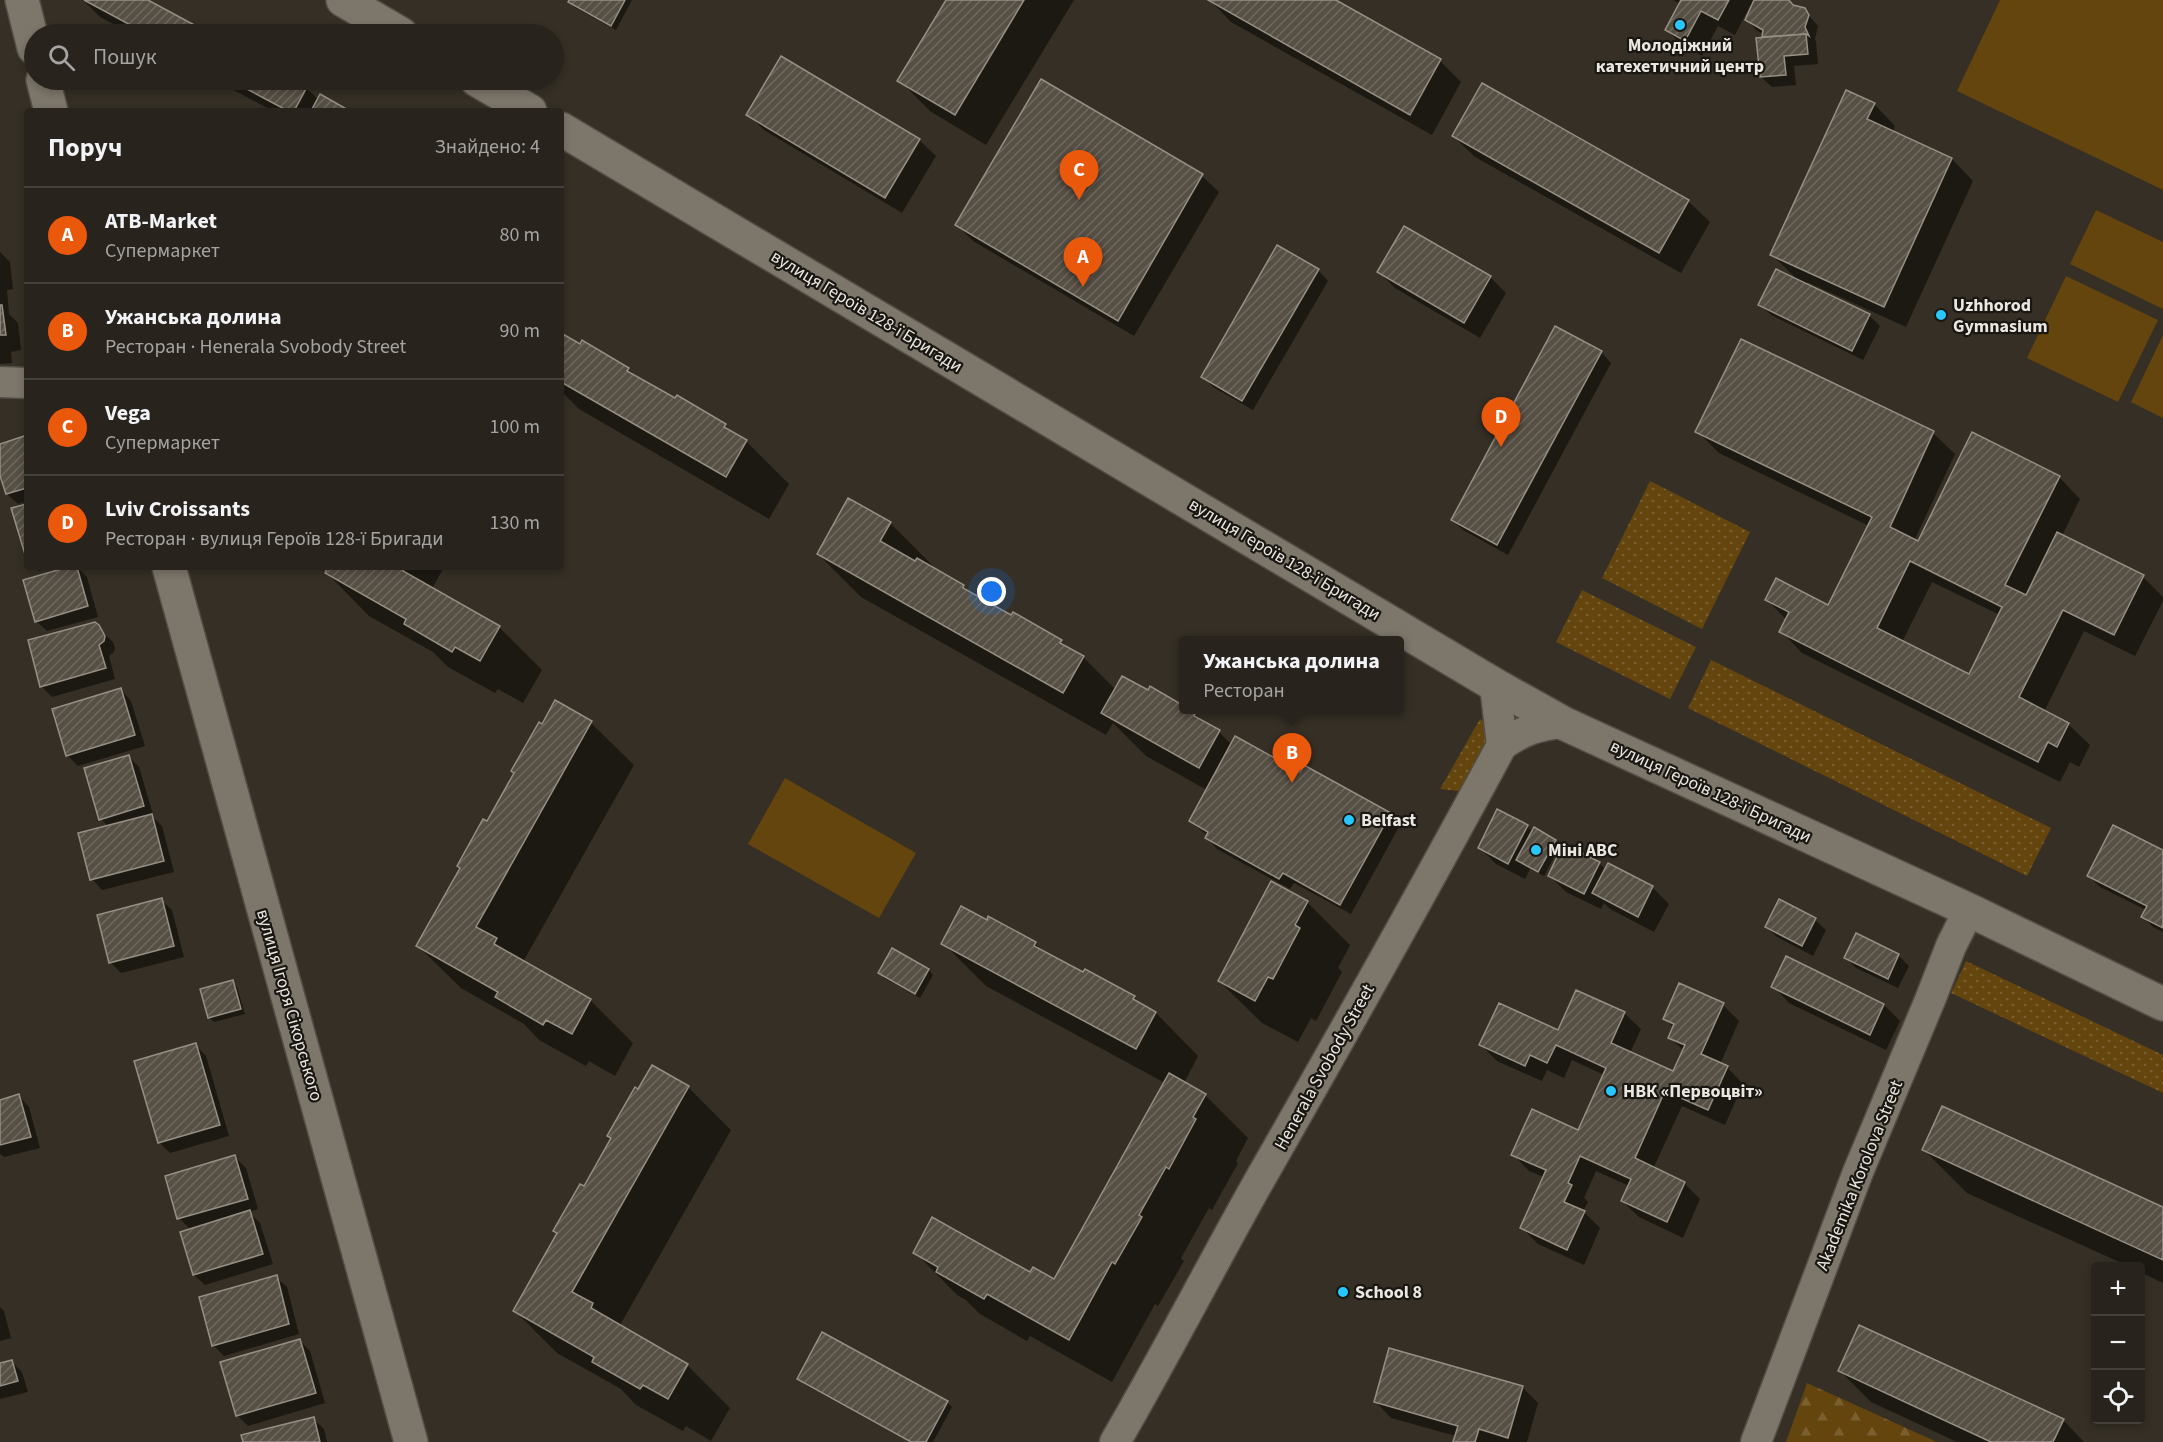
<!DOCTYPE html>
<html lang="uk">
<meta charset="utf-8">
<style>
body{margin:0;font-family:"Source Sans 3",sans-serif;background:#342f29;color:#f1f3f6}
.controls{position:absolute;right:18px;bottom:18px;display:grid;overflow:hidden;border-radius:6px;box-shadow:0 3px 9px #0003}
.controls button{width:54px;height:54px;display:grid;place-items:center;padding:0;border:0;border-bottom:2px solid #44403b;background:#28231c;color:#f1f3f6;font:30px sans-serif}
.you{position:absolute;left:992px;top:592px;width:21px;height:21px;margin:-15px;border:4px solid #fff;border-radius:50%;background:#1a73e8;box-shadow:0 0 0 9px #1a73e833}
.badge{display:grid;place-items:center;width:39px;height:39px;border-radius:50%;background:#ea580c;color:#fff;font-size:20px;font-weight:700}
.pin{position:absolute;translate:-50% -50px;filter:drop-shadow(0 2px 3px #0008)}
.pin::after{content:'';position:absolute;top:32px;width:21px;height:18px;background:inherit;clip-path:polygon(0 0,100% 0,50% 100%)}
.popup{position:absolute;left:1179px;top:636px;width:225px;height:78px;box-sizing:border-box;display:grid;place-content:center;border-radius:6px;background:#28231c;filter:drop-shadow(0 2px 4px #0005);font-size:20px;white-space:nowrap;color:#a5a4a3}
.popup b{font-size:22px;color:#f1f3f6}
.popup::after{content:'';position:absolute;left:50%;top:100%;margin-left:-12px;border:12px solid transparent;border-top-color:#28231c}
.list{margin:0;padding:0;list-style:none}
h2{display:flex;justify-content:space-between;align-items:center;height:78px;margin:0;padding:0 24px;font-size:26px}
h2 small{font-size:20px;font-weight:400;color:#a5a4a3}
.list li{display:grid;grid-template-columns:39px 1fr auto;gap:18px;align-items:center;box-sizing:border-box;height:96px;padding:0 24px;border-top:2px solid #44403b}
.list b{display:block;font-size:22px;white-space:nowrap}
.list p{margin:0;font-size:20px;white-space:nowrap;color:#a5a4a3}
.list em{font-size:20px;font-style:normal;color:#a5a4a3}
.icon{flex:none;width:33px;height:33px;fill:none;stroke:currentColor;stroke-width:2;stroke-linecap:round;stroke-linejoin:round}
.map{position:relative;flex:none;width:2163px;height:1442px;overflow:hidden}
.search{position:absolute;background:#28231c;box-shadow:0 3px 9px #0003;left:24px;top:24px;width:540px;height:66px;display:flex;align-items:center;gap:15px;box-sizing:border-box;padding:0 21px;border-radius:33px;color:#a5a4a3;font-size:22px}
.panel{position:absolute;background:#28231c;box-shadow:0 3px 9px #0003;left:24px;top:108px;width:540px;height:462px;border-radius:6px}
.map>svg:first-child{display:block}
.grass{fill:url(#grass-dots)}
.forest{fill:url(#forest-firs)}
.garden{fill:#63450d}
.shadow{fill:#0007;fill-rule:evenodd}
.building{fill:url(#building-hatch);stroke:#968f84;stroke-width:1.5;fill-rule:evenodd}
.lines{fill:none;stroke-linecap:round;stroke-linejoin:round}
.minor-casing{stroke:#524d45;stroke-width:33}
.tertiary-casing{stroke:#524d45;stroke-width:36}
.minor{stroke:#7d766b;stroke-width:30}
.tertiary{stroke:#7d766b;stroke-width:33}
.poi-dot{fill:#27c8ff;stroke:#1a1713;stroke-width:2}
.labels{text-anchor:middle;stroke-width:4.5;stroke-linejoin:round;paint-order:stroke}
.poi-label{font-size:18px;font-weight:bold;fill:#eae6e0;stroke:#1a1713;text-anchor:start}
.street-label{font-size:18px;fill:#eae6e0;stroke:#1a1713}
</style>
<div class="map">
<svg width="2163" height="1442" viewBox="0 0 2163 1442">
<defs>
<pattern id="grass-dots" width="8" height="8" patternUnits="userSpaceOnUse" patternTransform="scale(1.5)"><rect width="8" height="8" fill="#63450d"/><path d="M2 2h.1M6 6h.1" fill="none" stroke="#7a6030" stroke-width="1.8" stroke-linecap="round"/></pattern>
<pattern id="forest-firs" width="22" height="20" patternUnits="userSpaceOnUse" patternTransform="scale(1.5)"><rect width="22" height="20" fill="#63450d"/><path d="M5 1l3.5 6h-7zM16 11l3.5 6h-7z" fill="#7a6030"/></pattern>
<pattern id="building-hatch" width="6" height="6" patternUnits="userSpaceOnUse" patternTransform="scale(1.5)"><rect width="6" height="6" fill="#564f44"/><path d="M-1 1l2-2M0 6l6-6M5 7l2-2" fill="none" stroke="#6e685f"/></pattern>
</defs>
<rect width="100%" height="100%" fill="#352f25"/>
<g class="grass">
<path d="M1650,481L1750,532L1702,629L1602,578Z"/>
<path d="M1582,590L1696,647L1670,699L1556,642Z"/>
<path d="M1711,660L2051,828L2027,876L1688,708Z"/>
<path d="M1480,719L1488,723L1482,762L1468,792L1440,789Z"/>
<path d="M1966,961L2163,1055V1093L1951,993Z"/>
</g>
<path class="forest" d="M1807,1383L1937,1442H1786Z"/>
<g class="garden">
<path d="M2000,0H2163V190L1957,91Z"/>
<path d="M2096,210L2163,242V309L2070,264Z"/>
<path d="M2066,276L2158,320L2118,402L2027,358Z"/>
<path d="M2163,335V418L2131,402Z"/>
<path d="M785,778L916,853L879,918L748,844Z"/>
</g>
<g class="shadow">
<path d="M83,0H145L208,34H132L100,17Z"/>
<path d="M571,0H632L616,30L574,7L570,2Z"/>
<path d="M948,0H1074L986,145L930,111L899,80Z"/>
<path d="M1210,0H1332L1440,61L1461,82L1432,135L1231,22Z"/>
<path d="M1673,0H1789L1796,8L1804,10L1818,26L1815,39L1817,44L1816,42L1818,64L1794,66L1796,85L1772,87L1761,77L1764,34L1757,31L1747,20L1753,7L1750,6L1735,35L1718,26L1702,56L1683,46L1666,30L1680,4Z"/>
<path d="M782,58L919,140L936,156L902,213L764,130L748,114Z"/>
<path d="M215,80H291L306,88L319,100L347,111H273Z"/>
<path d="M1041,81L1202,176L1219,192L1134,336L973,241L957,225Z"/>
<path d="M1874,104L1895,126L1893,132L1952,159L1973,181L1906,327L1807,282L1806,285L1869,315L1880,326L1863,360L1771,315L1760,305L1798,280L1772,255Z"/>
<path d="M1453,136L1688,201L1710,222L1681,273L1475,157Z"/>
<path d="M0,252L10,262L13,289L7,290L9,314L18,323L21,350L11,352L12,363L0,364Z"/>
<path d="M1318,270L1328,281L1253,410L1213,387L1203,377Z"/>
<path d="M1379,272L1490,277L1506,293L1480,338L1395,288Z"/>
<path d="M561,334L628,369L638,379L725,425L735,435L746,441L789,484L769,519L579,409L561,391Z"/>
<path d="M1601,352L1611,363L1508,555L1463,530L1452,520Z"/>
<path d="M1697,431L1933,433L1955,454L1914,541L1919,543L2059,477L2080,499L2062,536L2143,577L2163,597V601L2135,656L2084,631L2044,712L2068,724L2090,745L2079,767L2070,762L2060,782L1802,653L1781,631L1787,620L1767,600L1829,607L1869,526L1719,453ZM1932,582L2000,615L1969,676L1902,642Z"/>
<path d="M27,437V501L18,504L7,494L0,471V445Z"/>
<path d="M890,523L933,566L932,568L964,586L973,596L1061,641L1071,651L1083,657L1116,690L1149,692L1184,707V710L1195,714L1206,724L1219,732L1232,745L1390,814L1400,825L1351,914L1294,883L1290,889L1217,849L1207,838L1208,836L1190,821L1207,790L1146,756L1113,723L1106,735L861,597L818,554Z"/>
<path d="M34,567H52L38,571Z"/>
<path d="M73,567H77L87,577L98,617L47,631L36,621Z"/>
<path d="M330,567H444L432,589L499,627L542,670L523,703L498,689L495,693L448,667L433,652L369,616L327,573Z"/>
<path d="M102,631L113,642L115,648L114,652L109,656L115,679L52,697L41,686Z"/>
<path d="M121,690L131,701L145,746L78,766L67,755Z"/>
<path d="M555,702L591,723L634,765L523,962L590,1000L633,1043L615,1076L589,1061L586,1066L539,1040L524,1024L461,988L418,946Z"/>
<path d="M128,756L139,767L154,818L162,826L174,872L102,890L92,879L108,826L101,819Z"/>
<path d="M1498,811L1527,826L1533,832L1555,841L1560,846L1544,876L1530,869L1525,879L1496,864L1480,848Z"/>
<path d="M2163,851V932L2153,927L2143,917L2146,910L2100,887L2089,876Z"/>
<path d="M1599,863L1606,870L1608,865L1653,888L1669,904L1654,932L1610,909L1604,903L1601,909L1566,892L1550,876Z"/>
<path d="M161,900L172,910L184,957L121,973L111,963Z"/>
<path d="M1780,901L1815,920L1826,930L1813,956L1777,937L1766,927Z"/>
<path d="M1307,902L1350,945L1338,968L1342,972L1316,1021L1311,1018L1298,1042L1262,1023L1219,981Z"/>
<path d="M943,943H1035L1044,953L1134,997L1143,1006L1156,1013L1198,1056L1184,1083L1205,1095L1248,1138L1236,1161L1238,1163L1212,1210L1209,1208L1181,1258L1184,1261L1158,1306L1155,1304L1112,1382L1030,1336L1027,1341L980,1314L966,1300L957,1295L915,1252L1030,1274L1055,1281L1165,1083L986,986Z"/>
<path d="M893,950L929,970L933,975L920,998L884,978L879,973Z"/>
<path d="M1898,955L1909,966L1898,988L1856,968L1846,958Z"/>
<path d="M1786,958L1884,1005L1900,1021L1886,1050L1789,1003L1773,986Z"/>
<path d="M232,982L237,987L245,1014L214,1022L209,1017Z"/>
<path d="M1680,985L1723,1005L1739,1021L1720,1064L1727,1067L1743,1084L1725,1125L1682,1106L1653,1169L1684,1183L1700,1199L1683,1238L1639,1217L1622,1201L1629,1186L1596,1171L1584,1198L1588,1202L1583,1211L1600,1228L1584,1265L1538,1244L1522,1228L1544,1177L1529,1171L1513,1154L1579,1132L1604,1075L1572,1060L1564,1078L1547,1070L1542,1081L1497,1061L1481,1045L1559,1032L1624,1013L1641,1029L1630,1053L1674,1073L1684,1051L1670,1038L1674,1028L1665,1019Z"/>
<path d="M195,1045L206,1056L229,1136L170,1153L159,1142Z"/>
<path d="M688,1087L731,1130L619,1327L687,1365L730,1408L711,1441L686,1426L683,1431L636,1405L621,1389L557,1353L514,1310L639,1091Z"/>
<path d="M19,1096L29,1107L40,1148L4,1157L0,1154V1101Z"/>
<path d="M1924,1150L2163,1209V1283L2140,1272V1266H2128L1967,1193Z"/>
<path d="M235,1157L246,1168L258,1209L249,1212L260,1223L273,1264L205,1285L194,1275L181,1233L191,1230L179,1218Z"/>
<path d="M276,1277L287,1287L299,1334L224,1356L213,1345Z"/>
<path d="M0,1307L4,1311L11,1338L0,1341Z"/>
<path d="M300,1341L310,1351L325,1403L248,1426L237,1415Z"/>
<path d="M12,1362L22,1372L28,1392L0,1399V1365Z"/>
<path d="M1840,1371L2063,1420L2084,1442H1957L1871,1402Z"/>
<path d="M799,1379L947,1402L952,1407L933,1442H909L804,1384Z"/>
<path d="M1522,1387L1538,1403L1527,1442H1455L1456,1436L1391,1418L1375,1401Z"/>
<path d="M313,1419L324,1429L327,1442H244Z"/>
</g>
<g class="building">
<path d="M84,0H148L211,34H147Z"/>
<path d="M569,0H625L611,26L568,2Z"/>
<path d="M946,0H1024L955,115L897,81Z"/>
<path d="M1208,0H1336L1441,59L1410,115Z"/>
<path d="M1681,0H1729L1718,20L1701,11L1685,41L1665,30Z"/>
<path d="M1754,0H1789L1793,5L1805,8L1809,15L1805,27L1809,36L1806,34L1762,37L1763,30L1745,20Z"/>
<path d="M1806,34L1808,54L1784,56L1786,75L1760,77L1756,38Z"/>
<path d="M781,56L920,139L885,198L746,115Z"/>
<path d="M1041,79L1203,174L1118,321L955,225Z"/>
<path d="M230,80H294L307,87L294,111H288Z"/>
<path d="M1482,83L1689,200L1659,253L1452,136Z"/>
<path d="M1846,90L1875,103L1867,119L1952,158L1884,307L1770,255Z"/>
<path d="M320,94L350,111H311Z"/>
<path d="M1404,226L1491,276L1464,323L1377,272Z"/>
<path d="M1277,245L1319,269L1242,401L1201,377Z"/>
<path d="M1776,269L1870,314L1852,351L1758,305Z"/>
<path d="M0,305H2L6,335H0Z"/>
<path d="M1555,326L1602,351L1497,545L1451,520Z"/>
<path d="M561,333L580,344L582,340L629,368L627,371L675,398L677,395L726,424L724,427L747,440L726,477L561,382Z"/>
<path d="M1741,339L1934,431L1890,527L1918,541L1972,432L2060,476L2005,585L2026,595L2057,532L2144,575L2114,635L2063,610L2019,697L2069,723L2057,747L2048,742L2038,762L1779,632L1789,612L1765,600L1776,578L1828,605L1872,517L1695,432ZM1910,561L2002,607L1969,674L1877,628Z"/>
<path d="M27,435V488L6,494L0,476V444Z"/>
<path d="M848,498L891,522L880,541L915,561L917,558L964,585L963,588L1011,615L1013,612L1062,640L1060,643L1084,656L1063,693L817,554Z"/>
<path d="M27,504V561L11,508Z"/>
<path d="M68,567H77L88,606L35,622L23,580Z"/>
<path d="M328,567H405L403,571L500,626L480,661L455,647L452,652L404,624L406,619L325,573Z"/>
<path d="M95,622L99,625L105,636L104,641L99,645L106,668L40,687L28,640Z"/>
<path d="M1122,676L1148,690L1150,686L1184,706V710H1191L1196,712L1194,716L1220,730L1199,768L1101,713Z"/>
<path d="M121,688L135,735L66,756L52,709Z"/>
<path d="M555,700L592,721L476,927L497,938L494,944L591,999L572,1034L546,1020L543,1025L495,997L498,992L416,946L460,868L457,866L483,819L487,821L514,773L511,771L539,722L542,724Z"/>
<path d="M1235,736L1300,772L1304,765L1391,813L1340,905L1283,873L1279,879L1205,838L1208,832L1189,821Z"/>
<path d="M129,755L144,806L99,820L84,768Z"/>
<path d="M1497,809L1528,825L1508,864L1478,848Z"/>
<path d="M152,814L164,861L90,880L78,833Z"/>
<path d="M2113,825L2163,850V928L2141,917L2147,906L2087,876Z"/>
<path d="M1534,827L1556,840L1538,872L1516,860Z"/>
<path d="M1563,844L1600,862L1584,894L1548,876Z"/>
<path d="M1608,863L1653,886L1638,917L1592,893Z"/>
<path d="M1271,881L1308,901L1295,925L1300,928L1273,979L1268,977L1255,1001L1218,981Z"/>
<path d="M162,898L174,946L109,963L97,915Z"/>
<path d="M1779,899L1816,918L1802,946L1765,927Z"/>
<path d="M961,906L987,920L988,916L1036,942L1034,946L1083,972L1085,969L1135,996L1133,999L1156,1012L1136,1049L941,944Z"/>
<path d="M1856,933L1899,954L1888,979L1844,958Z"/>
<path d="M892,948L929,969L915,994L878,973Z"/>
<path d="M1786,956L1884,1004L1870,1035L1771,987Z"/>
<path d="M233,980L241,1009L208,1018L200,989Z"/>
<path d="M1679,983L1724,1003L1701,1054L1728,1066L1708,1110L1665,1091L1635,1158L1685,1182L1667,1222L1621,1201L1631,1179L1580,1156L1568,1183L1572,1185L1564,1202L1585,1211L1567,1250L1520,1228L1546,1170L1511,1155L1532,1109L1578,1130L1606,1068L1556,1045L1547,1063L1530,1055L1525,1066L1479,1045L1499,1003L1558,1030L1576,990L1625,1012L1611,1043L1673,1071L1685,1045L1668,1038L1674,1024L1663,1019Z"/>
<path d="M196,1043L220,1125L158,1143L134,1061Z"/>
<path d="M652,1065L689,1086L572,1292L593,1303L591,1308L688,1364L668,1399L643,1385L640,1389L592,1362L594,1357L513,1311L557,1233L553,1231L580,1184L584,1186L611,1138L607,1136L635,1087L638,1089Z"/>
<path d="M1169,1073L1206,1094L1193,1117L1196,1119L1169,1169L1166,1167L1139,1215L1142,1217L1115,1264L1112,1262L1069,1340L987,1294L984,1299L936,1272L938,1267L913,1253L932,1217L1030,1272L1033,1267L1054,1279Z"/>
<path d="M19,1094L31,1137L0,1145V1100Z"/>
<path d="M1942,1106L2163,1207V1260L1922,1150Z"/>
<path d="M235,1155L248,1199L177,1219L165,1176Z"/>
<path d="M250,1210L263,1254L193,1275L180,1232Z"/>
<path d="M277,1275L289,1324L212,1346L199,1297Z"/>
<path d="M1859,1325L2064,1419L2053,1442H1991L1838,1371Z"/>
<path d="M822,1332L948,1401L926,1442H911L797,1379Z"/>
<path d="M300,1339L316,1393L236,1416L220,1362Z"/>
<path d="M1389,1348L1523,1386L1508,1438L1479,1429L1475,1442H1453L1458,1426L1374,1402Z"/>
<path d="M12,1360L18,1381L0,1386V1363Z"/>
<path d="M314,1417L320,1442H243L241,1435Z"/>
</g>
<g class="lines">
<g class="minor-casing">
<g id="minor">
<path d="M0,382L27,383"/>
<path d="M1495,685L1502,745"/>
<path d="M1115,1442C1164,1358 1208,1272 1255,1188C1339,1041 1422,894 1502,745C1522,731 1538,725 1563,723"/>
<path d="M1756,1442L1858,1172L1930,1000L1951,946L1969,910"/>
</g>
</g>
<g class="tertiary-casing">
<g id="tertiary">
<path d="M22,0L34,48"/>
<path d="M343,0L401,34"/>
<path d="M43,80L51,111"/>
<path d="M477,80L530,111"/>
<path d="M561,129L1495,685L1563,723L1969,910L2163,1004"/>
<path d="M169,567L411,1442"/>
</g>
</g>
<use href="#minor" class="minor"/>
<use href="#tertiary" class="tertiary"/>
</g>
<g class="poi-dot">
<circle cx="1680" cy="25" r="6"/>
<circle cx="1941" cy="315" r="6"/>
<circle cx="1349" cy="820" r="6"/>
<circle cx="1536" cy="850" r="6"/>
<circle cx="1611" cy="1091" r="6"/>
<circle cx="1343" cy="1292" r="6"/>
</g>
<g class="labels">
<g class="poi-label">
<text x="1680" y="51" text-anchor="middle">Молодіжний<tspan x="1680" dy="21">катехетичний центр</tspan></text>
<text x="1953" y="311">Uzhhorod<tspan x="1953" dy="21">Gymnasium</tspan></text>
<text x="1361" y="826">Belfast</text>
<text x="1548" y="856">Міні ABC</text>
<text x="1623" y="1097">НВК «Первоцвіт»</text>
<text x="1355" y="1298">School 8</text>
</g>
<g class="street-label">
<text transform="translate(867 311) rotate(31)" y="6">вулиця Героїв 128-ї Бригади</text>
<text transform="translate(1285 559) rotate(31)" y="6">вулиця Героїв 128-ї Бригади</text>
<text transform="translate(1711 791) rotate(25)" y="6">вулиця Героїв 128-ї Бригади</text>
<text transform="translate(290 1005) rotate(74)" y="6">вулиця Ігоря Сікорського</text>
<text transform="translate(1324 1067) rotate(-61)" y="6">Henerala Svobody Street</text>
<text transform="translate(1859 1175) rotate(-68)" y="6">Akademika Korolova Street</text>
</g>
</g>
</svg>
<div class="controls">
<button>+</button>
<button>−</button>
<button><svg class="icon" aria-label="locate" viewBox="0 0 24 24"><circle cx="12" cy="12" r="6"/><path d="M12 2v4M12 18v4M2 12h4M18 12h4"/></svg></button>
</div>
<div class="you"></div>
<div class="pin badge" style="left:1083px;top:287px">A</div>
<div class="pin badge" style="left:1292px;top:783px">B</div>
<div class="popup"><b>Ужанська долина</b>Ресторан</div>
<div class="pin badge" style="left:1079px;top:200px">C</div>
<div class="pin badge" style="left:1501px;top:447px">D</div>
<div class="search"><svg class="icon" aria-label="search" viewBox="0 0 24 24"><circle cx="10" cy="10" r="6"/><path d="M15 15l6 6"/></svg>Пошук</div>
<section class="panel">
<h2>Поруч<small>Знайдено: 4</small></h2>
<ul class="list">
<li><span class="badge">A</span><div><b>ATB-Market</b><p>Супермаркет</p></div><em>80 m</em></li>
<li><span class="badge">B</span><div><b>Ужанська долина</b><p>Ресторан · Henerala Svobody Street</p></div><em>90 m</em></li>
<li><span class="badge">C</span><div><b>Vega</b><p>Супермаркет</p></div><em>100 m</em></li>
<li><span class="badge">D</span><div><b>Lviv Croissants</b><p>Ресторан · вулиця Героїв 128-ї Бригади</p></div><em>130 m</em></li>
</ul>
</section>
</div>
